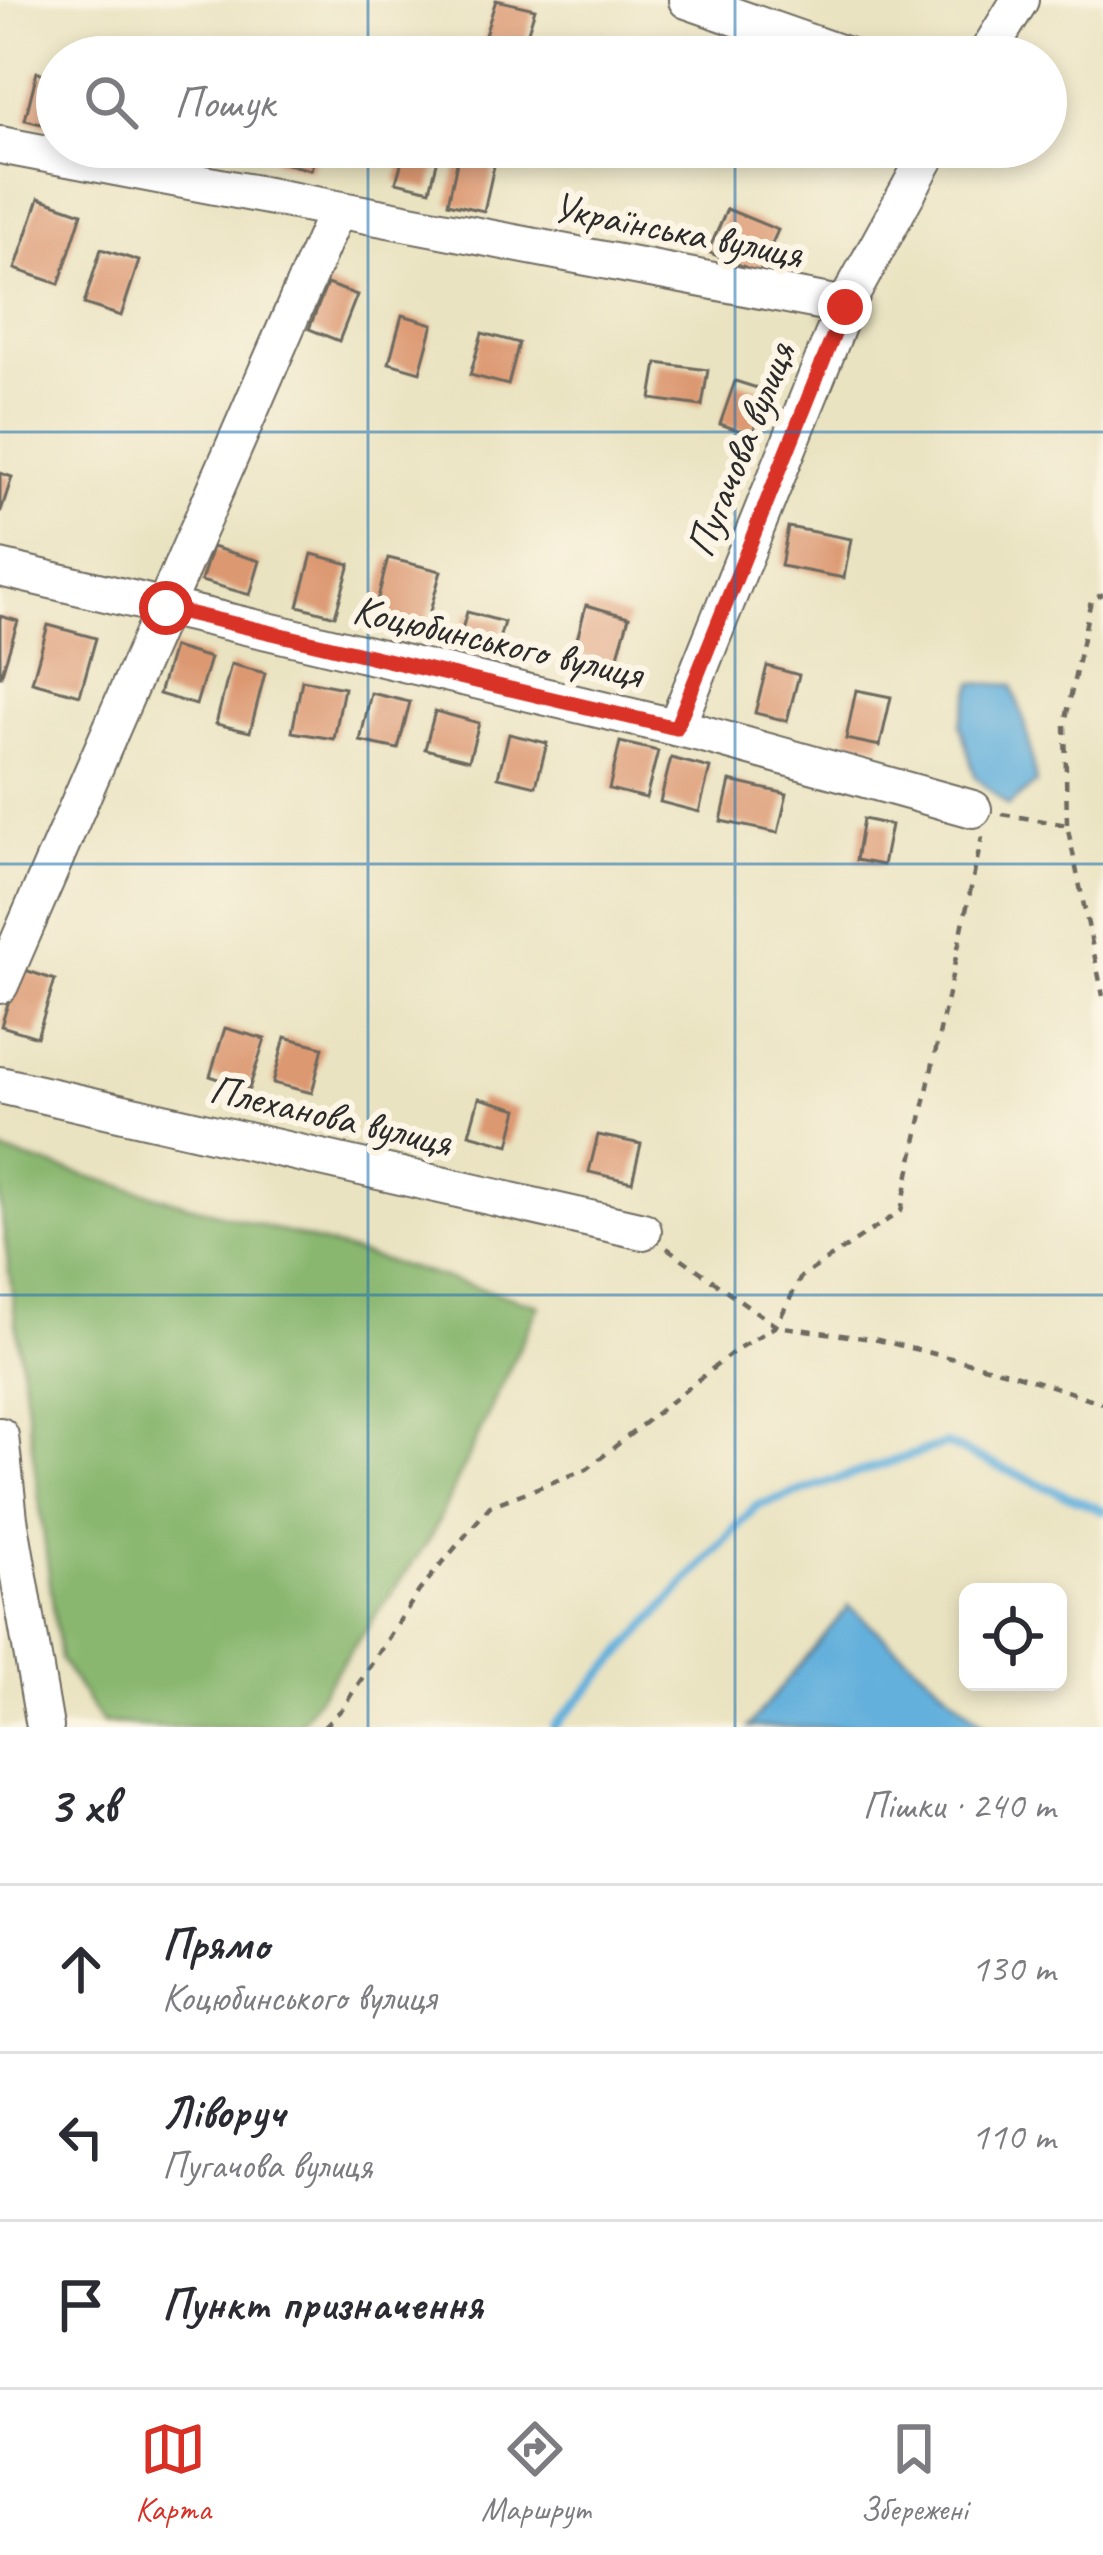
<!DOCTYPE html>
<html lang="uk">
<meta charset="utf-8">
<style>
body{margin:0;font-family:Caveat,sans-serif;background:#f7f7f7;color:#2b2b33}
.controls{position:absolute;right:36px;bottom:36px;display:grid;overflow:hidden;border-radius:18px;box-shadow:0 6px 18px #0003}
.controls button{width:108px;height:108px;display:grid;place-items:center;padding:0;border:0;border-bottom:3px solid #e1e1e2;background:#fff;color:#2b2b33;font:60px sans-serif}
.stop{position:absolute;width:36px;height:36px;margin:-27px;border:9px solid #d93025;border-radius:50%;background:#fff}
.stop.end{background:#d93025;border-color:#fff;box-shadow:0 3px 12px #0008}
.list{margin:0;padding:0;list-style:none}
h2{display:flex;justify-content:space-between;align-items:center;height:156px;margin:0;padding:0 48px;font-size:51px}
h2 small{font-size:39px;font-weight:400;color:#7c7c81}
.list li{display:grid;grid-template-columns:78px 1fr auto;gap:36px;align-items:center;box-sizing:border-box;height:168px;padding:0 48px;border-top:3px solid #e1e1e2}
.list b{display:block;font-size:45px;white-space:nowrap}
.list p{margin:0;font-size:39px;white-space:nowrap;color:#7c7c81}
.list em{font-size:39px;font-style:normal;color:#7c7c81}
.icon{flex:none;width:66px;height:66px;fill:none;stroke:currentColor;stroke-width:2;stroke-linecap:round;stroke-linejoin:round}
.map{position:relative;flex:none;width:1103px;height:1727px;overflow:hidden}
.search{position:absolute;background:#fff;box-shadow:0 6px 18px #0003;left:36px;right:36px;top:36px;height:132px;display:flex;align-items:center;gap:30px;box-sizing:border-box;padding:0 42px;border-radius:66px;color:#7c7c81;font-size:45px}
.sheet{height:660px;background:#fff}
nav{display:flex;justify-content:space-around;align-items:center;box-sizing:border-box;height:168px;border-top:3px solid #e1e1e2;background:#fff;font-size:33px;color:#7c7c81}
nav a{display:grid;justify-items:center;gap:6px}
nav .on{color:#d93025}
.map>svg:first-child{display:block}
.forest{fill:#89b76f;stroke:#5a714d;stroke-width:3}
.water{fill:#63b0dc;stroke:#476e84;stroke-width:3}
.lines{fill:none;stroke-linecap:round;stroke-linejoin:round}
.stream{stroke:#63b0dc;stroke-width:9}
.building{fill:#dc9871}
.minor-casing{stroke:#6e6b60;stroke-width:40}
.path{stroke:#6e6b60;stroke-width:4.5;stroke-dasharray:9 9;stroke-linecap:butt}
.minor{stroke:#fff;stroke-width:36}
.route{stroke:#d93025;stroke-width:15}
.grid{fill:none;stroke:#1f6fb2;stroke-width:3;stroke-opacity:0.55}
.labels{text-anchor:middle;stroke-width:12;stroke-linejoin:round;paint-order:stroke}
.street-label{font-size:42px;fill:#2b2b2b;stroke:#fcf5e5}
</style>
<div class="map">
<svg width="1103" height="1727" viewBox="0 0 1103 1727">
<rect width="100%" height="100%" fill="#fcf5e5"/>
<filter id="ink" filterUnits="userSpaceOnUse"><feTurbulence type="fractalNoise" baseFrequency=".00833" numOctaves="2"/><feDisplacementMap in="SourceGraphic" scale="24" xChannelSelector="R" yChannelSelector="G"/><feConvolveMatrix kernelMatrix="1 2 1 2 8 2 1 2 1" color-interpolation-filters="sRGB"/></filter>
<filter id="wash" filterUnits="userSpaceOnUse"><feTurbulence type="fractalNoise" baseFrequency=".004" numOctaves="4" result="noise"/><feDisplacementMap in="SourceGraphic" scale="48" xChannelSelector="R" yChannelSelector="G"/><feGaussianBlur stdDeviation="2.7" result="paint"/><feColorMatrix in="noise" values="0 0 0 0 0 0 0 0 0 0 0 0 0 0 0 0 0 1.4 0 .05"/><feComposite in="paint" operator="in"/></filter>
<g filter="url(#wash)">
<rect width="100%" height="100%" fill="#eae3c1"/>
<path class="forest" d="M0,1151L539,1305L431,1537L297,1727H158L102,1723L60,1659L0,1202Z"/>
<g class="water">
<path d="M973,683L1012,685L1026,726L1036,783L1008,806L975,777L960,724Z"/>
<path d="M849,1606L988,1727H748Z"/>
</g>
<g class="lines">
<path class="stream" d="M554,1727L756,1506L946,1444L1103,1511"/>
</g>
<g id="blocks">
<g class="building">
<path d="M496,0L535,9L520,57L479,54Z"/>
<path d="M588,42L616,49L614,57H584Z"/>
<path d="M37,72L57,77V128L25,120Z"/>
<path d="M277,147H317L311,170L274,161Z"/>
<path d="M406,147H441L430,190L396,182Z"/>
<path d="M460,149L496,157L484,211L448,203Z"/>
<path d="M39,198L82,213L59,284L15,269Z"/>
<path d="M727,209L778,230L759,273L708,252Z"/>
<path d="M101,249L139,261L121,316L84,304Z"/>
<path d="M327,284L357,295L339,341L309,329Z"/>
<path d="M402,315L433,324L420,372L389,363Z"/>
<path d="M482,333L519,343L508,385L470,375Z"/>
<path d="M657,363L708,370L702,406L651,399Z"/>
<path d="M735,381L767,391L752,435L720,424Z"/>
<path d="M0,473L12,477L1,511H0Z"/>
<path d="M788,527L851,539L844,578L781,566Z"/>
<path d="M212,547L260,561L250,595L201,581Z"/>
<path d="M312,554L350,564L335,616L298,606Z"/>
<path d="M388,558L441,571L425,630L373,618Z"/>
<path d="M586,605L629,617L615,666L573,654Z"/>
<path d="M467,612L504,622L493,660L456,650Z"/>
<path d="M0,616L18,621L1,676H0Z"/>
<path d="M48,625L96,638L80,695L32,682Z"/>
<path d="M173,647L210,658L196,705L159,694Z"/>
<path d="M231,664L265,673L250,732L216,724Z"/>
<path d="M767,666L799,675L787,721L755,713Z"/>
<path d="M302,680L344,688L334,739L292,732Z"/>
<path d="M856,690L891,697L880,746L846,739Z"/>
<path d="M371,693L410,702L398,749L360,741Z"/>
<path d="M435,711L479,723L469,760L425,749Z"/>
<path d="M509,734L547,743L536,786L498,777Z"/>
<path d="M620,742L658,751L646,798L609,789Z"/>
<path d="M671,758L710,768L699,812L660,802Z"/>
<path d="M730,781L787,794L778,833L721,821Z"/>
<path d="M863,819L891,825L883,865L856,860Z"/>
<path d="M19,968L55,980L37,1037L1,1026Z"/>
<path d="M225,1028L265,1039L249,1089L210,1076Z"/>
<path d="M285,1037L323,1047L312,1093L273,1083Z"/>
<path d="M479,1098L518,1109L509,1145L469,1134Z"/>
<path d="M598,1135L641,1144L632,1182L589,1172Z"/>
</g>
</g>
</g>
<g filter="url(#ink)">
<use href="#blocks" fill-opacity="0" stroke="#6e6b60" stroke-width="3"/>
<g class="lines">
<g class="minor-casing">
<g id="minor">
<path d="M687,0L850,57"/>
<path d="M985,57L1020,0"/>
<path d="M0,145L845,306"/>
<path d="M0,568L700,733L973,809"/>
<path d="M676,727L845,306L932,147"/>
<path d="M0,985L337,210"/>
<path d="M0,1085L643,1231"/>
<path d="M0,1436L9,1519L45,1727"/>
</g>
</g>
<g class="path">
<path d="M1002,814L1067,825L1103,996"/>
<path d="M1067,824L1065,723L1091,600L1103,594"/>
<path d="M667,1248L776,1326L878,1340L1011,1373L1103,1403"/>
<path d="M324,1727L342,1709L419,1591L490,1506L587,1469L737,1349L776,1326L801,1277L901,1211L982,837"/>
</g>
<use href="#minor" class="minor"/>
</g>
</g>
<g class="lines" filter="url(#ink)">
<path class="route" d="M166,608L676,728L845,307"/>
</g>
<path class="grid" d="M368,0V57M735,0V57M368,147V1727M735,147V1727M0,432H1103M0,864H1103M0,1295H1103"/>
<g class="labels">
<g class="street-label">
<text transform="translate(678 229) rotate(11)" y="15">Українська вулиця</text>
<text transform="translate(739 449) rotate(-68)" y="15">Пугачова вулиця</text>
<text transform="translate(498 640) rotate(13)" y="15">Коцюбинського вулиця</text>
<text transform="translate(331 1114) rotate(13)" y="15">Плеханова вулиця</text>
</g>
</g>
</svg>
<div class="controls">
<button><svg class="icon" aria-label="locate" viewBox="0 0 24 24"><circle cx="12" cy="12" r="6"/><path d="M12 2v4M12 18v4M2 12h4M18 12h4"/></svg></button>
</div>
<div class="stop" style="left:166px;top:608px"></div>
<div class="stop end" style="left:845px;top:307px"></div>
<div class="search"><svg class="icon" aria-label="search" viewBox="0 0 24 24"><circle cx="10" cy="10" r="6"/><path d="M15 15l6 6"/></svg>Пошук</div>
</div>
<section class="sheet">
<h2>3 хв<small>Пішки · 240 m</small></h2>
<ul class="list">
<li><svg class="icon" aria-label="ahead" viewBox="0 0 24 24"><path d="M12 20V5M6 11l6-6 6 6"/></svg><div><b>Прямо</b><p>Коцюбинського вулиця</p></div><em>130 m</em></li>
<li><svg class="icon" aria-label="left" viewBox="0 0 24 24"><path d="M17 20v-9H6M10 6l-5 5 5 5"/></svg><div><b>Ліворуч</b><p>Пугачова вулиця</p></div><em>110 m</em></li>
<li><svg class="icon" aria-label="arrive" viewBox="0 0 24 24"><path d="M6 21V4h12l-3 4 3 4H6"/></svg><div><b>Пункт призначення</b></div></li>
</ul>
</section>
<nav>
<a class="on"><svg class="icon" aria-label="map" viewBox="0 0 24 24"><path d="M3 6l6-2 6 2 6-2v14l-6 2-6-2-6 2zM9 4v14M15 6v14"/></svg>Карта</a>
<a><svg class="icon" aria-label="directions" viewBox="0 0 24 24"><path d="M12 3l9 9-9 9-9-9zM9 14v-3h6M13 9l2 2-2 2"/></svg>Маршрут</a>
<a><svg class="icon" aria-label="saved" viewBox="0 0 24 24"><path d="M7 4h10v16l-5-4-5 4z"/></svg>Збережені</a>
</nav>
